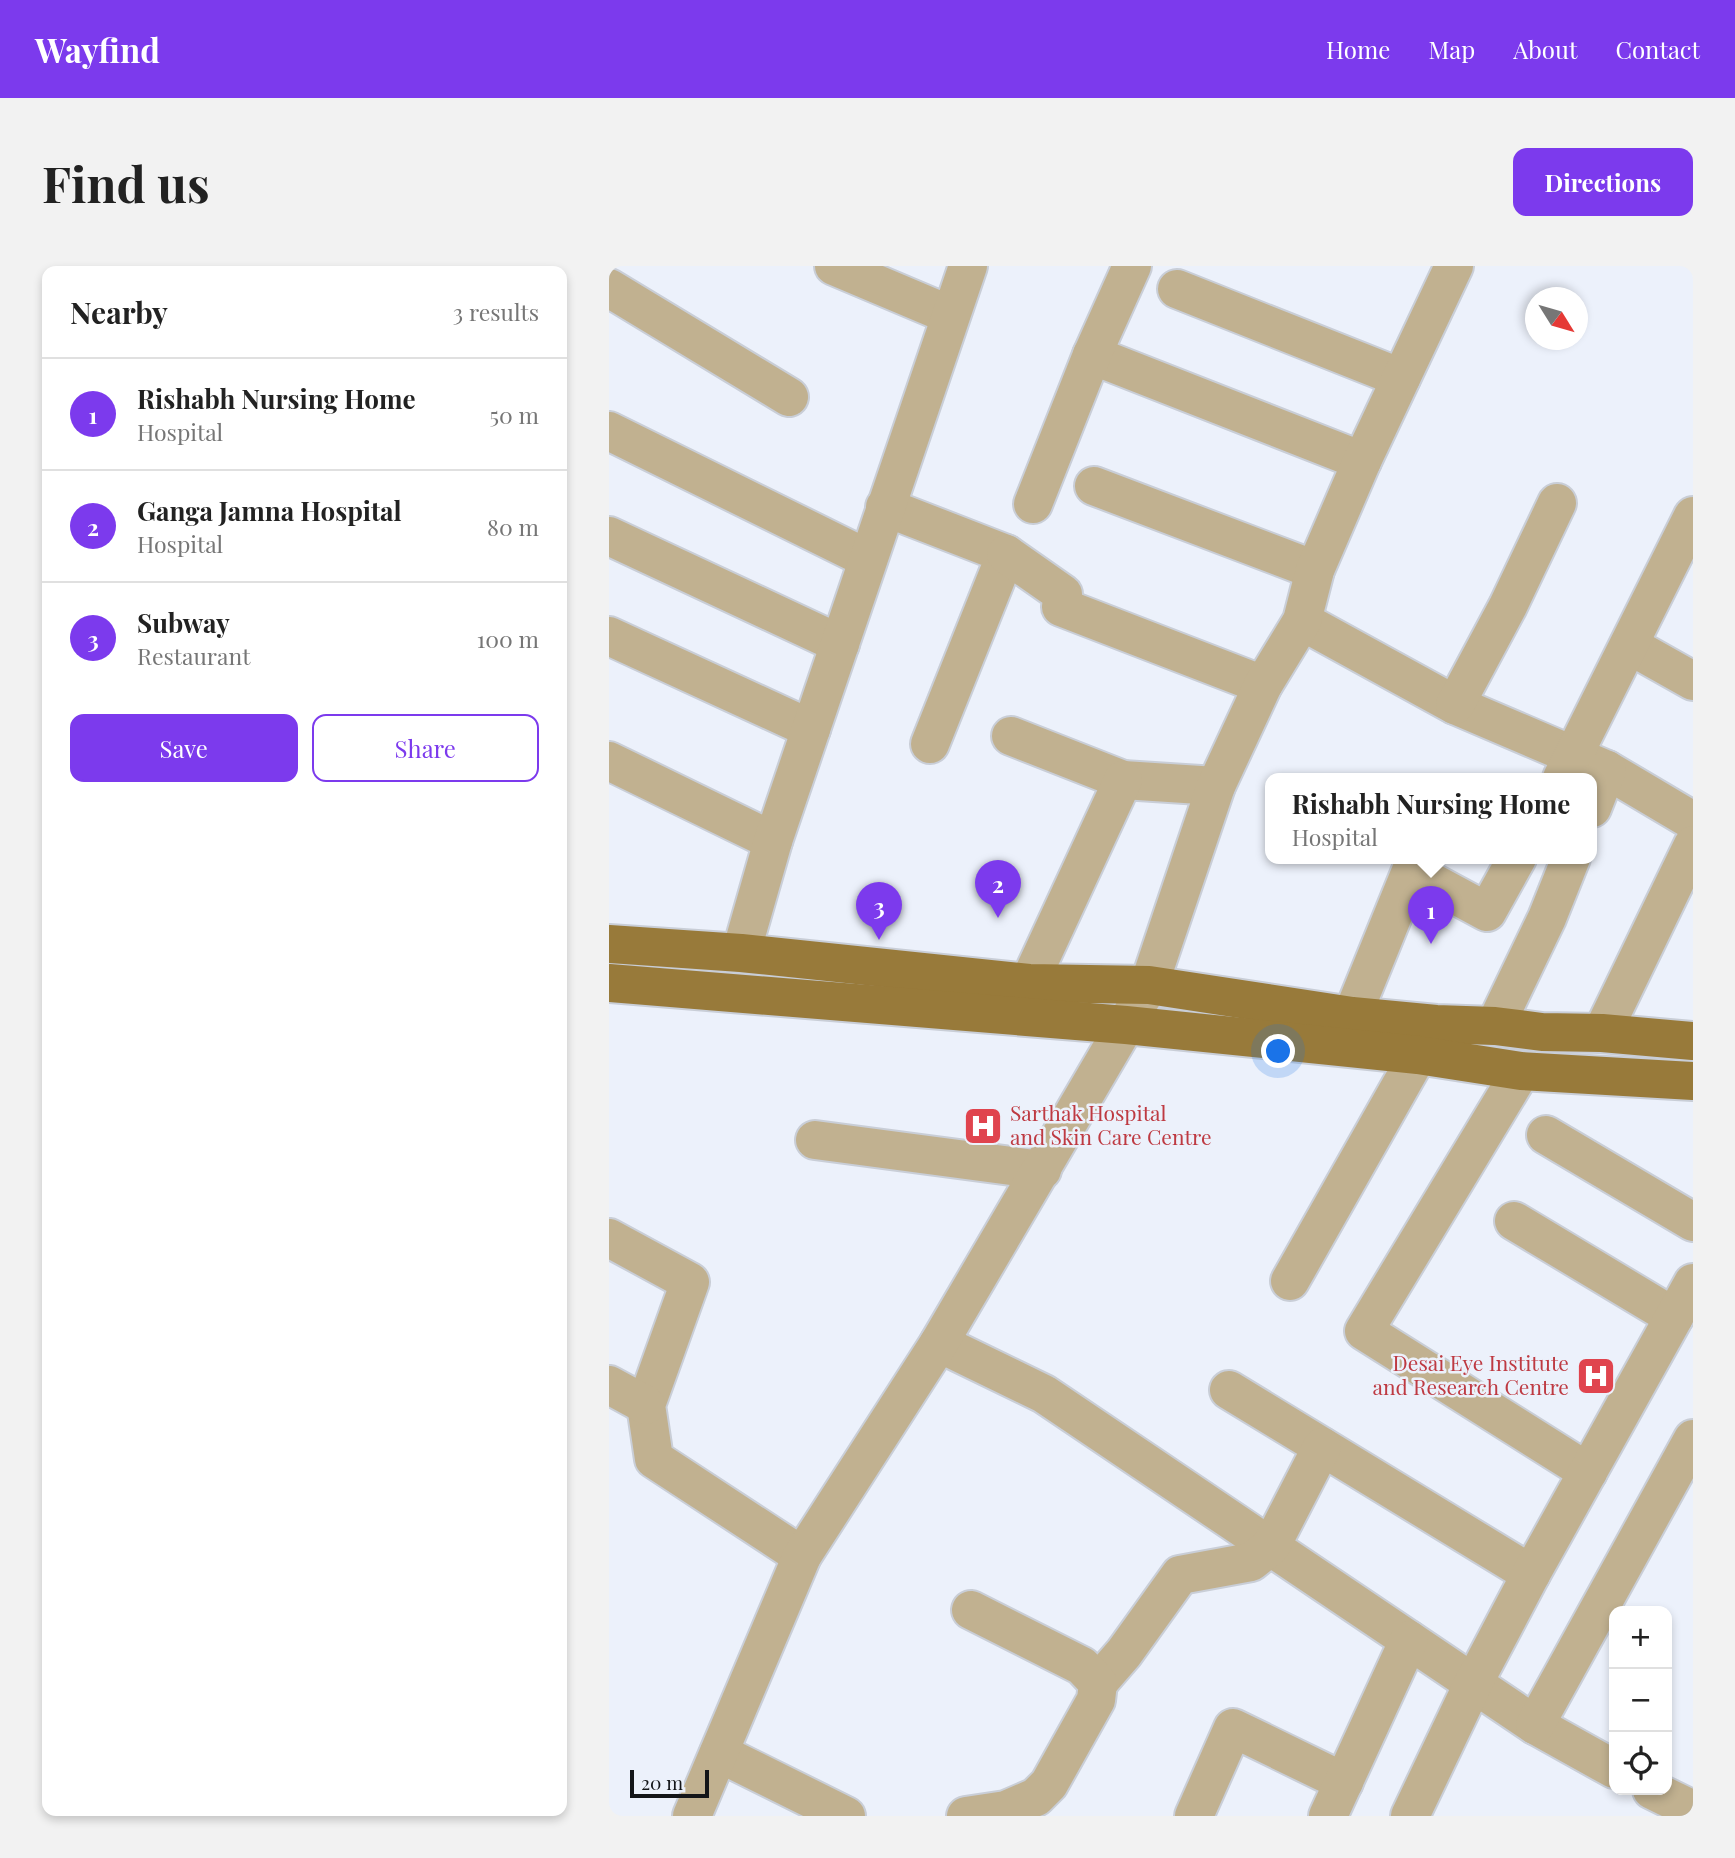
<!DOCTYPE html>
<meta charset="utf-8">
<style>
body{margin:0;font-family:"Playfair Display",serif;background:#f2f2f2;color:#222}
.controls{position:absolute;right:21px;bottom:21px;display:grid;overflow:hidden;border-radius:14px;box-shadow:0 4px 10px #0003}
.controls button{width:63px;height:63px;display:grid;place-items:center;padding:0;border:0;border-bottom:2px solid #e0e0e0;background:#fff;color:#222;font:35px sans-serif}
.compass{position:absolute;left:916px;top:21px;width:63px;height:63px;border-radius:50%;background:#fff;box-shadow:0 4px 10px #0003;rotate:127deg}
.scale{position:absolute;left:21px;bottom:18px;width:79px;box-sizing:border-box;padding-left:7px;border:4px solid #141619;border-top:0;font-size:19px;line-height:24px;white-space:nowrap;color:#141619;-webkit-text-stroke:5px #ecf1fb;paint-order:stroke}
.you{position:absolute;left:670px;top:786px;width:24px;height:24px;margin:-18px;border:5px solid #fff;border-radius:50%;background:#1a73e8;box-shadow:0 0 0 10px #1a73e833}
.badge{display:grid;place-items:center;width:46px;height:46px;border-radius:50%;background:#7c3aed;color:#fff;font-size:23px;font-weight:700}
.pin{position:absolute;translate:-50% -58px;filter:drop-shadow(0 2px 4px #0008)}
.pin::after{content:'';position:absolute;top:37px;width:24px;height:21px;background:inherit;clip-path:polygon(0 0,100% 0,50% 100%)}
.popup{position:absolute;left:656px;top:507px;width:332px;height:91px;box-sizing:border-box;display:grid;place-content:center;border-radius:14px;background:#fff;filter:drop-shadow(0 2px 5px #0005);font-size:23px;white-space:nowrap;color:#767676}
.popup b{font-size:26px;color:#222}
.popup::after{content:'';position:absolute;left:50%;top:100%;margin-left:-14px;border:14px solid transparent;border-top-color:#fff}
.list{margin:0;padding:0;list-style:none}
h2{display:flex;justify-content:space-between;align-items:center;height:91px;margin:0;padding:0 28px;font-size:30px}
h2 small{font-size:23px;font-weight:400;color:#767676}
.list li{display:grid;grid-template-columns:46px 1fr auto;gap:21px;align-items:center;box-sizing:border-box;height:112px;padding:0 28px;border-top:2px solid #e0e0e0}
.list b{display:block;font-size:26px;white-space:nowrap}
.list p{margin:0;font-size:23px;white-space:nowrap;color:#767676}
.list em{font-size:23px;font-style:normal;color:#767676}
.actions{display:flex;gap:14px;padding:21px 28px}
.actions a{flex:1;padding:16px 0;border:2px solid #7c3aed;border-radius:14px;text-align:center;font-size:24px;color:#7c3aed}
.actions .main{background:#7c3aed;color:#fff}
.icon{flex:none;width:38px;height:38px;fill:none;stroke:currentColor;stroke-width:2;stroke-linecap:round;stroke-linejoin:round}
.map{position:relative;flex:none;width:1084px;height:1550px;overflow:hidden;border-radius:14px}
header{display:flex;align-items:center;gap:42px;box-sizing:border-box;height:98px;padding:0 35px;background:#7c3aed;color:#fff}
header strong{font-size:33px}
nav{display:flex;gap:38px;margin-inline-start:auto;font-size:24px}
.intro{display:flex;align-items:center;justify-content:space-between;box-sizing:border-box;height:168px;padding:0 42px}
h1{margin:0;font-size:49px}
.button{padding:18px 32px;border-radius:14px;background:#7c3aed;color:#fff;font-size:24px;font-weight:700}
main{display:flex;gap:42px;padding:0 42px}
aside{flex:1;background:#fff;border-radius:14px;box-shadow:0 4px 10px #0003}
.map>svg:first-child{display:block}
.lines{fill:none;stroke-linecap:round;stroke-linejoin:round}
.minor-casing{stroke:#c9ced7;stroke-width:42}
.major-casing{stroke:#c9ced7;stroke-width:42}
.minor{stroke:#c1b190;stroke-width:38}
.major{stroke:#987a3a;stroke-width:38}
.labels{text-anchor:middle;stroke-width:5;stroke-linejoin:round;paint-order:stroke}
.health-label{font-size:21px;fill:#be3a42;stroke:#ecf1fb;text-anchor:start}
</style>
<header>
<strong>Wayfind</strong>
<nav><a>Home</a><a>Map</a><a>About</a><a>Contact</a></nav>
</header>
<div class="intro"><h1>Find us</h1><a class="button">Directions</a></div>
<main>
<aside>
<h2>Nearby<small>3 results</small></h2>
<ul class="list">
<li><span class="badge">1</span><div><b>Rishabh Nursing Home</b><p>Hospital</p></div><em>50 m</em></li>
<li><span class="badge">2</span><div><b>Ganga Jamna Hospital</b><p>Hospital</p></div><em>80 m</em></li>
<li><span class="badge">3</span><div><b>Subway</b><p>Restaurant</p></div><em>100 m</em></li>
</ul>
<div class="actions"><a class="main">Save</a><a>Share</a></div>
</aside>
<div class="map">
<svg width="1084" height="1550" viewBox="0 0 1084 1550">
<rect width="100%" height="100%" fill="#ecf1fb"/>
<g class="lines">
<g class="minor-casing">
<g id="minor">
<path d="M225,0L341,49"/>
<path d="M0,22L180,131"/>
<path d="M568,23L792,112"/>
<path d="M483,89L753,195"/>
<path d="M0,165L259,293"/>
<path d="M485,220L706,304"/>
<path d="M424,238L483,89L523,0"/>
<path d="M276,241L397,288L321,478"/>
<path d="M0,270L231,378"/>
<path d="M397,288L454,328L452,341L654,419"/>
<path d="M693,355L846,439L998,504L1084,555"/>
<path d="M0,370L202,463"/>
<path d="M1020,379L1084,415"/>
<path d="M846,439L899,340L948,237"/>
<path d="M402,470L514,514L607,520"/>
<path d="M0,495L164,575"/>
<path d="M953,512L1084,250"/>
<path d="M983,542L998,504"/>
<path d="M132,687L164,575L359,0"/>
<path d="M420,717L514,514"/>
<path d="M743,750L802,605L878,646L908,592"/>
<path d="M886,760L938,652L962,592"/>
<path d="M993,767L1084,579"/>
<path d="M912,805L755,1065L979,1206"/>
<path d="M937,869L1084,956"/>
<path d="M206,874L433,904"/>
<path d="M905,955L1065,1051"/>
<path d="M0,972L81,1016L37,1139L45,1193L193,1290"/>
<path d="M681,1015L809,789"/>
<path d="M330,1077L435,1128L926,1459L1005,1503"/>
<path d="M0,1119L37,1139"/>
<path d="M620,1124L922,1308"/>
<path d="M489,1417L515,1387L571,1309L642,1296L662,1280L713,1181"/>
<path d="M926,1459L1084,1173"/>
<path d="M110,1487L237,1550"/>
<path d="M1043,1524L1084,1544"/>
<path d="M83,1550L193,1290L330,1077L540,719L607,520L654,419L693,355L706,304L753,195L845,0"/>
<path d="M357,1550L397,1544L427,1531L440,1518L487,1434L489,1417L473,1400L362,1344"/>
<path d="M585,1550L624,1462L735,1516"/>
<path d="M719,1550L800,1374"/>
<path d="M801,1550L865,1416L922,1308L1084,1017"/>
</g>
</g>
<g class="major-casing">
<g id="major">
<path d="M0,678L132,687L420,717L540,719L743,750L827,758L886,760L933,766L993,767L1084,775"/>
<path d="M0,717L517,759L809,789L912,805L1084,815"/>
</g>
</g>
<use href="#minor" class="minor"/>
<use href="#major" class="major"/>
</g>
<defs>
<g id="hospital-square" transform="scale(2.0125)"><rect x="-9" y="-9" width="18" height="18" rx="4" fill="#e0444e" stroke="#ecf1fb"/><path d="M-5-5h3v3.5h4V-5h3V5h-3V1.5h-4V5h-3Z" fill="#fff"/></g>
</defs>
<g fill-rule="evenodd">
<use href="#hospital-square" x="374" y="860"/>
<use href="#hospital-square" x="987" y="1110"/>
</g>
<g class="labels">
<g class="health-label">
<text x="401" y="855">Sarthak Hospital<tspan x="401" dy="24">and Skin Care Centre</tspan></text>
<text x="960" y="1105" text-anchor="end">Desai Eye Institute<tspan x="960" dy="24">and Research Centre</tspan></text>
</g>
</g>
</svg>
<div class="controls">
<button>+</button>
<button>−</button>
<button><svg class="icon" aria-label="locate" viewBox="0 0 24 24"><circle cx="12" cy="12" r="6"/><path d="M12 2v4M12 18v4M2 12h4M18 12h4"/></svg></button>
</div>
<svg class="compass" viewBox="-18 -18 36 36"><path d="M0-13l5 13h-10z" fill="#e53935"/><path d="M0 13l5-13h-10z" fill="#767676"/></svg>
<div class="scale">20 m</div>
<div class="you"></div>
<div class="pin badge" style="left:822px;top:678px">1</div>
<div class="popup"><b>Rishabh Nursing Home</b>Hospital</div>
<div class="pin badge" style="left:389px;top:652px">2</div>
<div class="pin badge" style="left:270px;top:674px">3</div>
</div>
</main>
